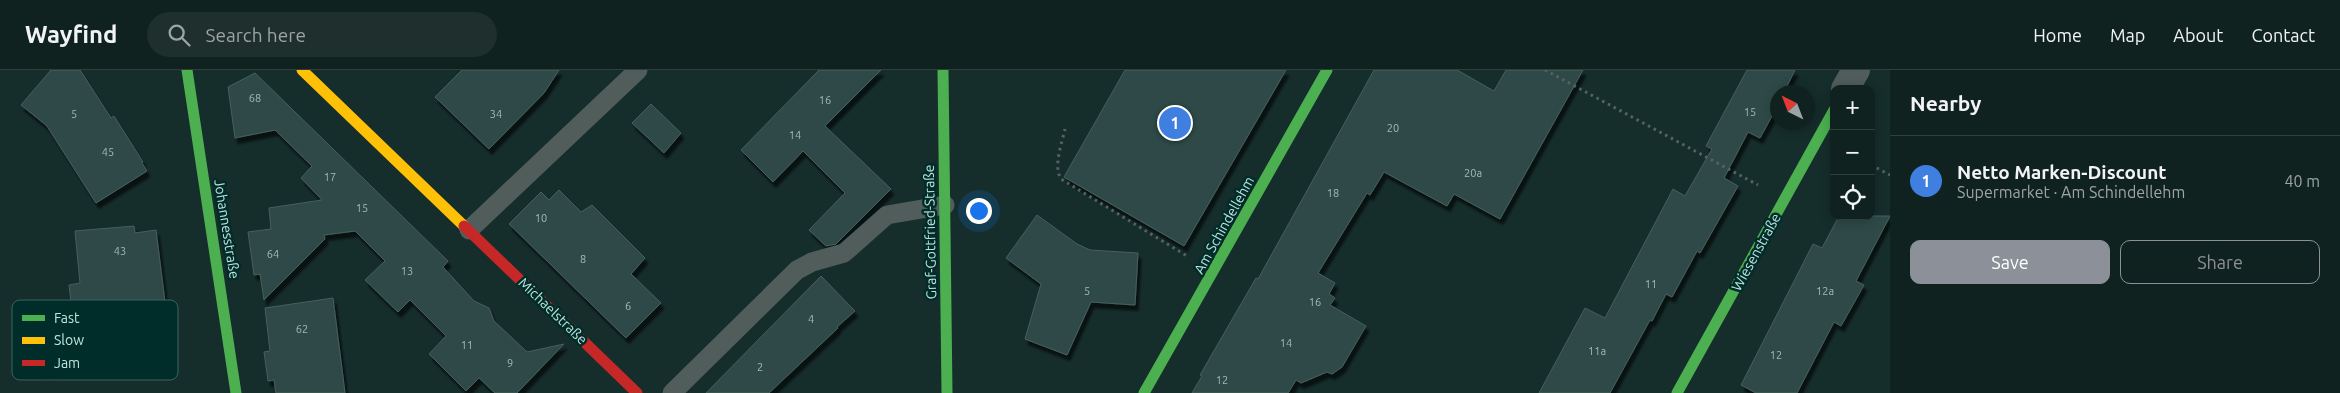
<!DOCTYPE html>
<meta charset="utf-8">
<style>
body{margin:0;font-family:Ubuntu,sans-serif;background:#1e2f2d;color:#f1f3f6}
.controls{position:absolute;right:15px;top:15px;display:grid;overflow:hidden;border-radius:10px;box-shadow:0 2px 12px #0003}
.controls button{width:45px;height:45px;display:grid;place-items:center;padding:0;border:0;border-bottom:1px solid #303f3e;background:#102220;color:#f1f3f6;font:25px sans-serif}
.compass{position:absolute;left:1770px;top:15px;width:45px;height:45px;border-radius:50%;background:#102220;box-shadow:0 2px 12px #0003;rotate:318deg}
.you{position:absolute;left:978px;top:140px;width:18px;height:18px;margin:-12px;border:4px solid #fff;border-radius:50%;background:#1a73e8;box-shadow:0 0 0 8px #1a73e833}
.badge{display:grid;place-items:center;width:32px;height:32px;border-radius:50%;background:#8c9099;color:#fff;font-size:16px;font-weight:700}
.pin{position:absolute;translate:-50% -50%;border:2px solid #fff;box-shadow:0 1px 5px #0006}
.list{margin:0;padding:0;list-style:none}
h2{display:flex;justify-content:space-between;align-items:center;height:65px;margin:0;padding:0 20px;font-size:21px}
h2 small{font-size:16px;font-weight:400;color:#9ca4a5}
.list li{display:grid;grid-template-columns:32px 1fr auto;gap:15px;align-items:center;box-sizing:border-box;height:90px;padding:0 20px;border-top:1px solid #303f3e}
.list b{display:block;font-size:19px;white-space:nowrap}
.list p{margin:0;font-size:16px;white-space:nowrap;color:#9ca4a5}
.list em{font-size:16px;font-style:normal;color:#9ca4a5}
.actions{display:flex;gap:10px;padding:15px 20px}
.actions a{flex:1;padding:11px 0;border:1px solid #8c9099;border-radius:10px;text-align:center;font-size:18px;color:#8c9099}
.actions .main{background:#8c9099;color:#fff}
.icon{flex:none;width:28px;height:28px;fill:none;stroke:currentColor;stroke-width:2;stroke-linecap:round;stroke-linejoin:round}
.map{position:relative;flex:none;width:1890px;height:323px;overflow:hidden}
header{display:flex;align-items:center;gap:30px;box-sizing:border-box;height:70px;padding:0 25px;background:#102220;border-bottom:1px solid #303f3e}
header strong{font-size:24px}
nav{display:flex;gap:28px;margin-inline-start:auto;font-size:18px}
.search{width:350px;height:45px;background:#1e2f2d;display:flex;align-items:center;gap:12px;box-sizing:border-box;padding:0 18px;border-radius:28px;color:#9ca4a5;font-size:19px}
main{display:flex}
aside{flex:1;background:#102220}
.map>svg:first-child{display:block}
.building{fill:#2e4947;stroke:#46605d;filter:url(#shadow)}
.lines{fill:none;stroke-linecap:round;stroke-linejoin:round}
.path{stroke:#566362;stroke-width:3;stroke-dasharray:2.5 4;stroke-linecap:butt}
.lane{stroke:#505d5b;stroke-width:19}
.street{stroke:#505d5b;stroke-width:28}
.fast{stroke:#4caf50;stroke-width:11}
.slow{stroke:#ffc107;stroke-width:11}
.jam{stroke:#c62828;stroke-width:11}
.labels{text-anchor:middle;stroke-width:5;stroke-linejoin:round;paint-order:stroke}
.number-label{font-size:11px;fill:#9cbeba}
.street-label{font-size:14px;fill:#c0e5e0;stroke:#002d29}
.key{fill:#002d29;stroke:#3a6460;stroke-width:1}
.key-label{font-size:14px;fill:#c0e5e0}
</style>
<header>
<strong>Wayfind</strong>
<div class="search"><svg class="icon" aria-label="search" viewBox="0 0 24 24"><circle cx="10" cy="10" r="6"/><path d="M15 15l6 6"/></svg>Search here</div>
<nav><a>Home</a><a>Map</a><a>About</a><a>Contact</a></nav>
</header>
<main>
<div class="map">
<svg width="1890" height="323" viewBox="0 0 1890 323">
<defs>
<filter id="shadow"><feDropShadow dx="3" dy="5.5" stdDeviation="1" flood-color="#0009"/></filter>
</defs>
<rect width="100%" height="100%" fill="#152d2b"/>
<g class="building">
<path d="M51,0H80L111,48L114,46L143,92L142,93L147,101L96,133L47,56L21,35Z"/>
<path d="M462,0H559L544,23L489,79L435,27Z"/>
<path d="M819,0H881L825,56L891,119L836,174L826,176L809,160L845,123L803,81L773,112L741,80Z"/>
<path d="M1125,0H1286L1184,176L1064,107Z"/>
<path d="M1374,0H1457L1494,21L1506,0H1583L1500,149L1454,124L1447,136L1384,102L1370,125L1367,123L1318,203L1335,213L1329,224L1335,228L1330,235L1366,256L1342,297L1332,304L1327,302L1301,313L1296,310L1288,323H1192L1202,306L1200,305L1256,208L1258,209Z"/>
<path d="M1747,0H1795L1784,22H1778V35L1760,68L1748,62L1724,108L1738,116L1700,183L1697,181L1672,227L1666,224L1652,251L1650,250L1610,323H1539L1585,238L1605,248L1673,119L1685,126L1712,79L1706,76Z"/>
<path d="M255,3L448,191L443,197L474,231L489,238L494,251L527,282L564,274L517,323H495L479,308L466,321L429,284L446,266L410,230L398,242L365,210L385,191L355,161L324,165L325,169L264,230L260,204L254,205L248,162L271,159L269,138L322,130L301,108L312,96L275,60L235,68L228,17Z"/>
<path d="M651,34L681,63L664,83L632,53Z"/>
<path d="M559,120L581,142L592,135L645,188L631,204L661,233L626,268L509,154L541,122L549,130Z"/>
<path d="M1037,145L1077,174L1090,180L1138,183L1135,235L1091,232L1067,285L1025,269L1041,214L1006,188Z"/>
<path d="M1839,146H1890L1856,211L1864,215L1841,256L1834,252L1797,323H1756L1741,315L1813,174L1822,178Z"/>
<path d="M134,156L135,163L156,160L172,288L43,304L40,278L76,273L69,215L80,213L75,161Z"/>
<path d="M821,206L855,241L837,257L838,258L769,323H706Z"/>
<path d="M333,228L345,323H276L274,310L268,311L264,282L270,281L265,238Z"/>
</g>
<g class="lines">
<g class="path">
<path d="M1545,0L1758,115"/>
<path d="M1065,59C1062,73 1053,96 1061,109L1187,186"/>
<path d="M1871,95L1890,105"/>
</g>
<g class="lane">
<path d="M469,160L638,0"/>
<path d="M672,323L797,200L812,192L844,183L887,145L945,135"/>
</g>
<path class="street" d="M1845,19L1856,0"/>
<g class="fast">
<path d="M187,0L236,323"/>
<path d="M943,0L947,323"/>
<path d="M1144,323L1327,0"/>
<path d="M1677,323L1834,40"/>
</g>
<path class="slow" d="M302,0L464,156"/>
<path class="jam" d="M464,156L637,323"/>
</g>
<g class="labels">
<g class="number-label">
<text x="255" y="32">68</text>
<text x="825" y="34">16</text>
<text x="1750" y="46">15</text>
<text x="74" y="48">5</text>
<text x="496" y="48">34</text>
<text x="1393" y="62">20</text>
<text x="795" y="69">14</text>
<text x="108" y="86">45</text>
<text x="1473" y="107">20a</text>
<text x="330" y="111">17</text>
<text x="1333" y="127">18</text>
<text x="362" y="142">15</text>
<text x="541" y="152">10</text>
<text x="120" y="185">43</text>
<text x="273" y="188">64</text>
<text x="583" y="193">8</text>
<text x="407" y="205">13</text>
<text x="1651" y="218">11</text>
<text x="1087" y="225">5</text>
<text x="1825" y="225">12a</text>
<text x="1315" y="236">16</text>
<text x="628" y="240">6</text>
<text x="811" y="253">4</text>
<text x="302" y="263">62</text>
<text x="1286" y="277">14</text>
<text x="467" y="279">11</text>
<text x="1597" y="285">11a</text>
<text x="1776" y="289">12</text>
<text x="510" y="297">9</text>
<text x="760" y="301">2</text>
<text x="1222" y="314">12</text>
</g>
<g class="street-label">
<text transform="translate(1224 155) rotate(-61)" y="5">Am Schindellehm</text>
<text transform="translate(227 159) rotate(81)" y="5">Johannesstraße</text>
<text transform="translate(930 162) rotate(-91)" y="5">Graf-Gottfried-Straße</text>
<text transform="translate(1756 182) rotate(-61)" y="5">Wiesenstraße</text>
<text transform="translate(553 241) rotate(44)" y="5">Michaelstraße</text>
</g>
</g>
<rect x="12" y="230" width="166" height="80" rx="8" class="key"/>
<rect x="22" y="245" width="23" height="6" fill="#4caf50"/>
<rect x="22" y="267" width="23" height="7" fill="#ffc107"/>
<rect x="22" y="290" width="23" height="6" fill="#c62828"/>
<g class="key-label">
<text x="54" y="253">Fast</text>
<text x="54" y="275">Slow</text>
<text x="54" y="298">Jam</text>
</g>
</svg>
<div class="controls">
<button>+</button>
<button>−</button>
<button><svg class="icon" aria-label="locate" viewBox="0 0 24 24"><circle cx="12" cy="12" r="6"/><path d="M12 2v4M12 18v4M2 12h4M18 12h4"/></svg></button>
</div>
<svg class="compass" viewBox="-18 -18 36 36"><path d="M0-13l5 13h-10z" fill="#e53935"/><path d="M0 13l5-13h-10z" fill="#9ca4a5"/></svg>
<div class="you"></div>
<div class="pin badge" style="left:1175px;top:53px;background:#3f7fe0">1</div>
</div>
<aside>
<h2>Nearby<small></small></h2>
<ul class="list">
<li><span class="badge" style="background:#3f7fe0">1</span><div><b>Netto Marken-Discount</b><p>Supermarket · Am Schindellehm</p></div><em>40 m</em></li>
</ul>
<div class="actions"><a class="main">Save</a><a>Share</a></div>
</aside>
</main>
